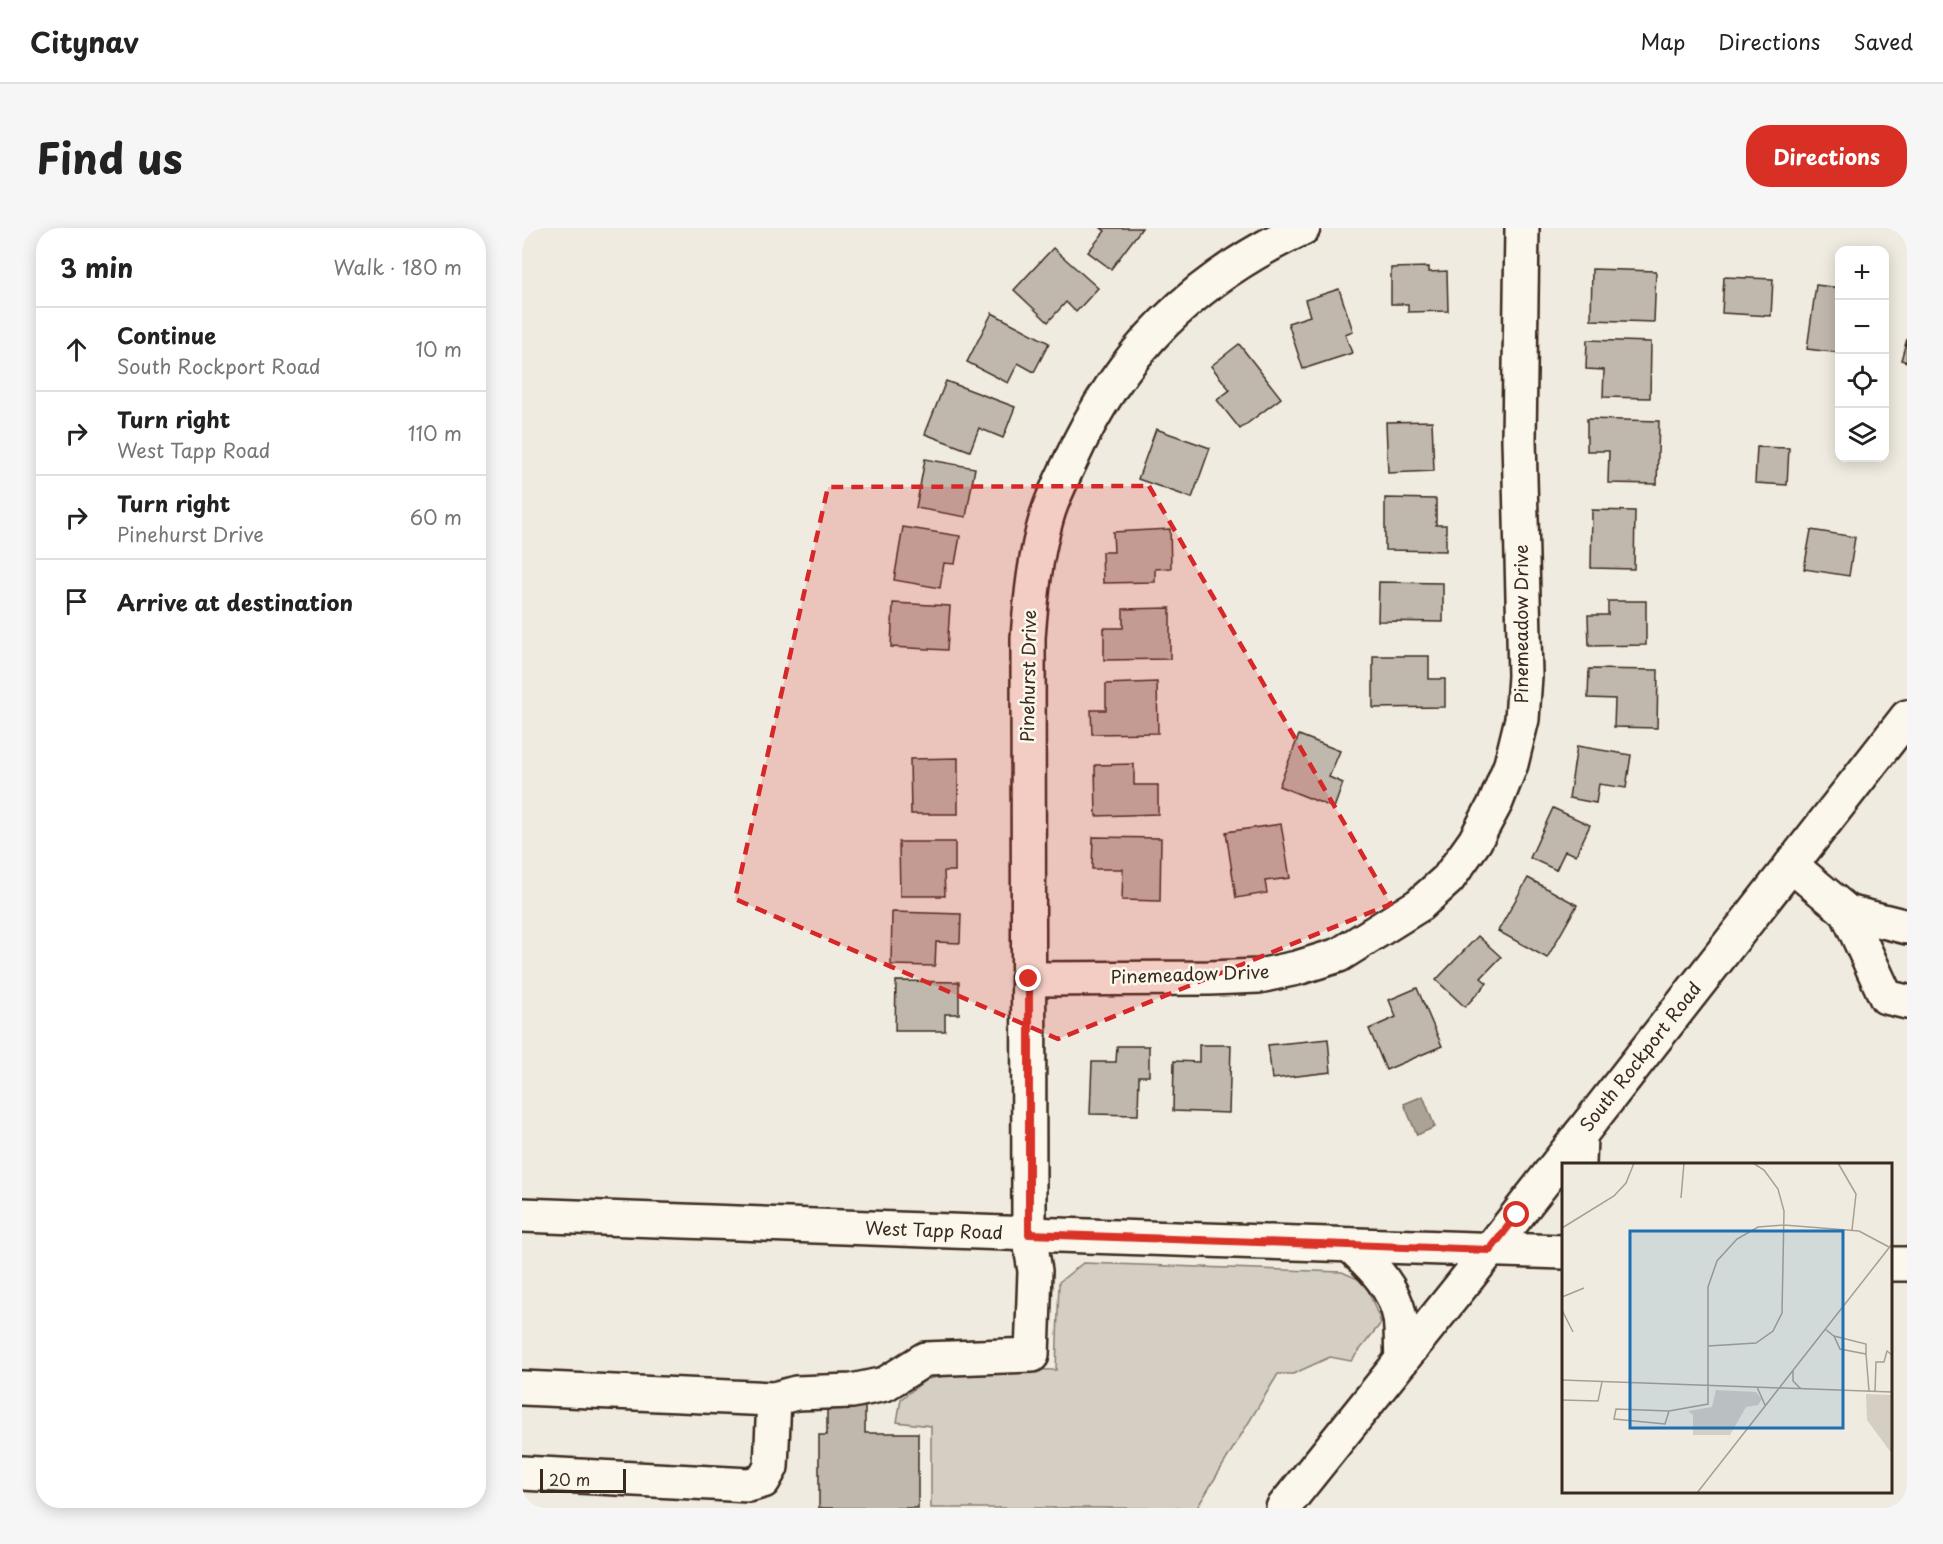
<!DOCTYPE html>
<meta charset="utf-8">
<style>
body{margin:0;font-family:"Playpen Sans",sans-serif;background:#f6f6f6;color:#222}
.controls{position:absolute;right:18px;top:18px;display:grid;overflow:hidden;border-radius:12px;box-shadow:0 3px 15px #0003}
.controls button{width:54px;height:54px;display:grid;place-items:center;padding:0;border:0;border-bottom:2px solid #e0e0e0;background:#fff;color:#222;font:30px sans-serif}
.scale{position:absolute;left:18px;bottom:15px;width:86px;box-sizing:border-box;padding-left:6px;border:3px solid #3b2a1e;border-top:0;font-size:16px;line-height:21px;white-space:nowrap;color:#3b2a1e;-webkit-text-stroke:4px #fbf7ec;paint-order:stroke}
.stop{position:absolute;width:18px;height:18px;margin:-14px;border:4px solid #d93025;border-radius:50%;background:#fff}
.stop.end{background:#d93025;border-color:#fff;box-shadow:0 2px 6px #0008}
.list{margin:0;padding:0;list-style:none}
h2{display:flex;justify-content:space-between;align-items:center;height:78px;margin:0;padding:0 24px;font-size:26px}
h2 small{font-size:20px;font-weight:400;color:#767676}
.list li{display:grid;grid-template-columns:39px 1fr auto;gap:18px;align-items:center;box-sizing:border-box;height:84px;padding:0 24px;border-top:2px solid #e0e0e0}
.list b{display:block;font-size:22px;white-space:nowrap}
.list p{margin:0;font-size:20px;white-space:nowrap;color:#767676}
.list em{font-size:20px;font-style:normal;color:#767676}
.icon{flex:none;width:33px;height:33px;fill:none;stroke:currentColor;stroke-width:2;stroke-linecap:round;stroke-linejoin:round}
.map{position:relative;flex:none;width:1385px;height:1280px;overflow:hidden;border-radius:24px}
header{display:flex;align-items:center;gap:36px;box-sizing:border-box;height:84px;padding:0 30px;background:#fff;border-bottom:2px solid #e0e0e0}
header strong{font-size:28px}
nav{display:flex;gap:33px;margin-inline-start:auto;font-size:21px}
.intro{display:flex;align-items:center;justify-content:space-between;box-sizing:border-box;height:144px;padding:0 36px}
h1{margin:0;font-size:42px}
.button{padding:15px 27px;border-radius:24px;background:#d93025;color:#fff;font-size:21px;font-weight:700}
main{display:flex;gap:36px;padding:0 36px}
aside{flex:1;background:#fff;border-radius:24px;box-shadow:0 3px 15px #0003}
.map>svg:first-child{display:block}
.green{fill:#d5cec3;stroke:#887c70;stroke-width:1.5}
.water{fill:#aca397;stroke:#7f7367;stroke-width:1.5}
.building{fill:#c0b8ad;stroke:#3b2a1e;stroke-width:1.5}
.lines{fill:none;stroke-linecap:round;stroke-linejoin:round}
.minor-casing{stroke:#3b2a1e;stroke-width:38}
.major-casing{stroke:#3b2a1e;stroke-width:38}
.minor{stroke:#fbf7ec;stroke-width:33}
.major{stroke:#fbf7ec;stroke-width:33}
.route{stroke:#d93025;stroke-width:8}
.marked{fill:#d62828;fill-opacity:0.2;stroke:#d62828;stroke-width:4.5;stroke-dasharray:12 8;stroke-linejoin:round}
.labels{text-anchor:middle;stroke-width:5;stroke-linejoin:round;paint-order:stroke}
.street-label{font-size:18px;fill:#3b2a1e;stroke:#fbf7ec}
.inset-road{fill:none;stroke:#a89e92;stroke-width:1.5}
.view{fill:#1f6fb2;fill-opacity:0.15;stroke:#1f6fb2;stroke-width:3}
.inset-edge{fill:none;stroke:#3b2a1e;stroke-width:3}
</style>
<header>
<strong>Citynav</strong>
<nav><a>Map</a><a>Directions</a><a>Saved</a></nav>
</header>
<div class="intro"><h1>Find us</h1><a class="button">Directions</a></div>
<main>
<aside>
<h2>3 min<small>Walk · 180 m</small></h2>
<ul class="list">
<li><svg class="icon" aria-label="ahead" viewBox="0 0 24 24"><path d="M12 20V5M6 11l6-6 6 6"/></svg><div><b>Continue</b><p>South Rockport Road</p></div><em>10 m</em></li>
<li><svg class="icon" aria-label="right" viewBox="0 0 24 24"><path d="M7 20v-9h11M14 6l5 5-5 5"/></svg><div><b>Turn right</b><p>West Tapp Road</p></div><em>110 m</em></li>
<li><svg class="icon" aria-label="right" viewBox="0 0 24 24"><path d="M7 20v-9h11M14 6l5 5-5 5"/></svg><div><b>Turn right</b><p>Pinehurst Drive</p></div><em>60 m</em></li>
<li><svg class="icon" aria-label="arrive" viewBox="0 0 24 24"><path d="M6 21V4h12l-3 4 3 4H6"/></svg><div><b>Arrive at destination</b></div></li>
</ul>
</aside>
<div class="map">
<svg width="1385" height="1280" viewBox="0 0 1385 1280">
<rect width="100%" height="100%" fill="#f0ebe0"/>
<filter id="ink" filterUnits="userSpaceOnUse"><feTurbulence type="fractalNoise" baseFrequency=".0167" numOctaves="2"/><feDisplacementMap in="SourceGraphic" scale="12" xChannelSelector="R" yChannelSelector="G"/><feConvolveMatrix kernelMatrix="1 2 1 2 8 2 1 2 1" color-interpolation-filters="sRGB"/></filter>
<g filter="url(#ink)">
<path class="green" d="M561,1035L820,1044L843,1054L859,1095L829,1133L808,1129L771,1146H756L675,1280H409V1198L375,1194L379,1171L405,1151L461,1141L534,1142L537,1054Z"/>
<path class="water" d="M901,868L913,899L895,907L882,876Z"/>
<g class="building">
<path d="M579,0H620L589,41L566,24L583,3Z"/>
<path d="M531,20L576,60L554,84L544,74L526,94L492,62Z"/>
<path d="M907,39V44L925,43L926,83L886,84V76H869V40Z"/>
<path d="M1070,41L1134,43L1132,94L1069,92Z"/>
<path d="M1202,49L1251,51L1249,88L1200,85Z"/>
<path d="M1294,57L1318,60V125L1285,121Z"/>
<path d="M817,61L831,103L823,106L830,125L781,141L766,95L788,88L783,72Z"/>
<path d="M470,85L527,115L512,144L496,135L486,155L445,134Z"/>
<path d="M1385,111V134L1379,132Z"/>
<path d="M1065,112L1129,114L1128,170L1081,169L1082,142L1064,141Z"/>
<path d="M717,116L759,170L718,201L695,172L708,162L689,138Z"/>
<path d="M424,153L493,179L481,210L457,200L448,223L403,206Z"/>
<path d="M1065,191L1137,193L1135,256L1086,255L1087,223H1065Z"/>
<path d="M910,193L912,243L866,245L864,194Z"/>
<path d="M634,201L688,220L670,270L616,251Z"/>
<path d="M1235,219L1267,220L1265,257L1233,255Z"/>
<path d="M403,231L453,240L444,289L394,280Z"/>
<path d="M863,270L914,271V297H924V323L863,322Z"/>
<path d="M1070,282L1113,283L1112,341L1069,340Z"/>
<path d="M381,299L438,308L433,336L422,335L418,360L372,352Z"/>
<path d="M648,301L649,340L633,341V354L581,355L580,324H592L591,304Z"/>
<path d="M1289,302L1333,309L1327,348L1282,341Z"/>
<path d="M857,354L921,355V394L856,393Z"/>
<path d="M1086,373H1124V417L1067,418L1066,387H1086Z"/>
<path d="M371,375L428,378L425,422L369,419Z"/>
<path d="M648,380V431L582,432V400H601V381Z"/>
<path d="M851,428H907V451H923V479L851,480Z"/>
<path d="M1067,441L1136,442L1135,500L1092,499L1093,471L1066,470Z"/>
<path d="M635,454L636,505L570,506L569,482H584V456Z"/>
<path d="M777,507L818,523L807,549L821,555L812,580L757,558Z"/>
<path d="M1055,518L1109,527L1104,560L1077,556L1074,575L1047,570Z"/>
<path d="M436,530V586H389L388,531Z"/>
<path d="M612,536V557H636V586L574,588L573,537Z"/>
<path d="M1031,580L1068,597L1054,627L1043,623L1034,642L1008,630Z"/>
<path d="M759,596L768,650L743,653L745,665L714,670L704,604Z"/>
<path d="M571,609L639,610L638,673L600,672L601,641H570Z"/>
<path d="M377,614H433V643H422L423,668H378Z"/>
<path d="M1006,650L1055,677L1025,730L976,703Z"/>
<path d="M370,684L439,686L438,715L414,714L413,738L369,737Z"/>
<path d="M956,708L979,729L959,750L965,755L943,779L914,752Z"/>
<path d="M374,753L437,754V786H423V803H373Z"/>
<path d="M895,760L920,818L864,842L847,801L874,789L867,772Z"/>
<path d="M806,811L809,844L750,851L746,817Z"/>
<path d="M677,817H709L707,885L651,883L652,833L677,834Z"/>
<path d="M595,818H627V848H617L616,887L568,886L570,834H594Z"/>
<path d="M305,1173H343V1205H396V1280H297V1207H305Z"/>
</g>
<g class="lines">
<g class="minor-casing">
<g id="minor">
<path d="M1269,637L1325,684L1385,699"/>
<path d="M1325,684L1364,769L1385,774"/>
<path d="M507,751L687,750L737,748L775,740L817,727L897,677L926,651L953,613L974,574L989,536L1000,491L1003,448L997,211L1000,0"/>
<path d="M0,1160L252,1171L274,1165L330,1163L363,1156L403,1131L510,1127L513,1043L507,1006L506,410C509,369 513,328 525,288C530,270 540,251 548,234C597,125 672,50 781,0"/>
<path d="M0,1245L227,1257L241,1253L249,1239L252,1171"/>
<path d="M761,1280L968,1022L1385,489"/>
</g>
</g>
<g class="major-casing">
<g id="major">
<path d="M1057,936L1058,907"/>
<path d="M0,987L507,1006L1042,1024"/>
<path d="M828,1017C850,1038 872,1058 878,1090C880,1103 879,1119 880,1132"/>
<path d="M1368,1036H1385"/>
</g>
</g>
<use href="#minor" class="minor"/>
<use href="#major" class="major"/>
</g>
</g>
<g class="lines" filter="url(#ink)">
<path class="route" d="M507,751V1006L968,1022L995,987"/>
</g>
<path class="marked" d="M627,258L869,676L536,811L213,671L306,259Z"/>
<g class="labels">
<g class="street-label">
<text transform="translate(1000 396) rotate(-90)" y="6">Pinemeadow Drive</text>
<text transform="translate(507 448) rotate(-89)" y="6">Pinehurst Drive</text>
<text transform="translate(668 747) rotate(-2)" y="6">Pinemeadow Drive</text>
<text transform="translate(1119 829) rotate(-52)" y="6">South Rockport Road</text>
<text transform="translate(412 1003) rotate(2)" y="6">West Tapp Road</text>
</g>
</g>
<g transform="translate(1040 935)">
<rect width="330" height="330" fill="#f0ebe0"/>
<path d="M154,227L194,229L200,236L196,242L184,244L168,272H131V252L126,248L150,244ZM304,231L330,232V291L305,257Z" fill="#d5cec3"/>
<path class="inset-road" d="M276,0L294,31L290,67M119,35L122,0M0,65L52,33L64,20L72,0M0,134L22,125M0,147L11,169M263,166L272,173L304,181V191L278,186L272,173M146,183L194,180L211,168L220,150L222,48L216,26L202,7L191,0M304,191L307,228M231,207V218L239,226M0,217L330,229M195,224L203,242M313,228L314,199H322L325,188L330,192M0,237L36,238L40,219M107,248L103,261L52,256L54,246L107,248L146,241V124L155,98L175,76L196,64L222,62L297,68L327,84M135,330L330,81"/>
<path class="view" d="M68,68H281V265H68Z"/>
<rect width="330" height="330" class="inset-edge"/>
</g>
</svg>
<div class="controls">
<button>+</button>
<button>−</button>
<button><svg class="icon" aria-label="locate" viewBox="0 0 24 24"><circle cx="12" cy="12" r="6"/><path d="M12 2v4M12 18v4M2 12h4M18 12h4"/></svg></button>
<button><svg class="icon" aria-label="layers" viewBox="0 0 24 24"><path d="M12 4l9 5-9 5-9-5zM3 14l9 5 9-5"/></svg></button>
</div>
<div class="scale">20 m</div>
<div class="stop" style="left:995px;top:987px"></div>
<div class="stop end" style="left:507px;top:751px"></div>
</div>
</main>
